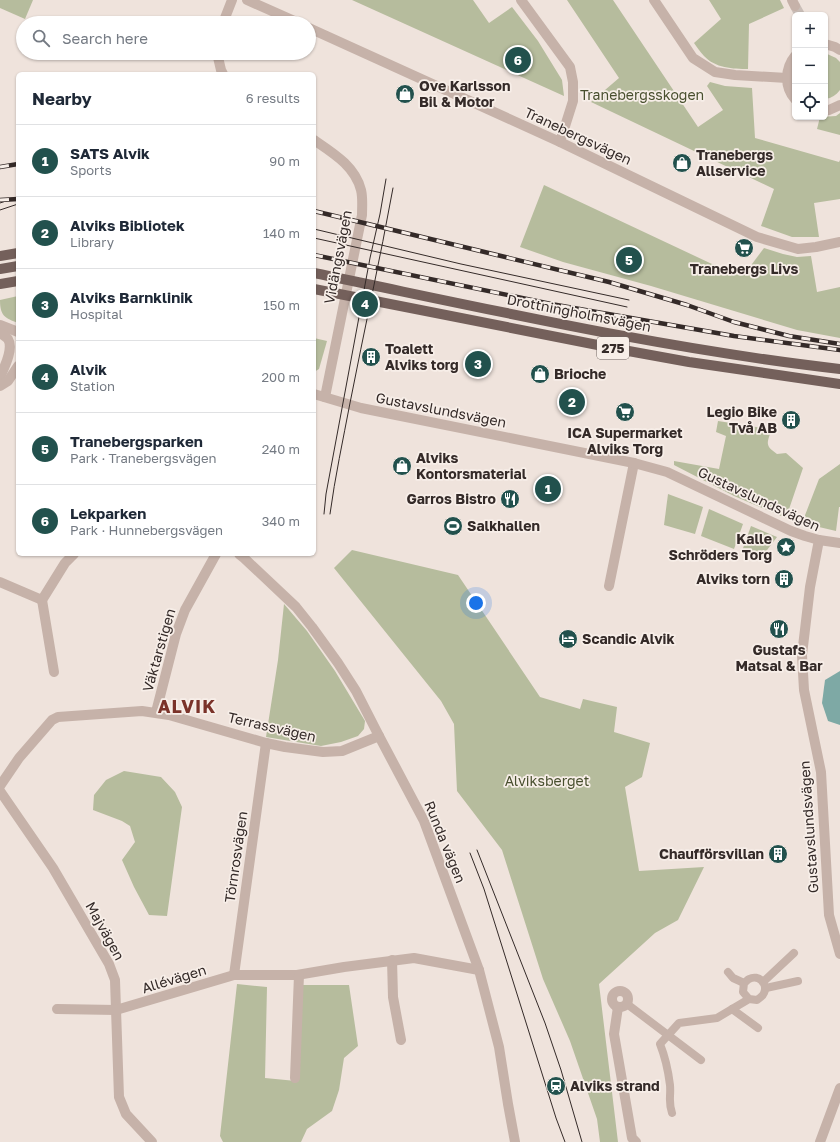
<!DOCTYPE html>
<meta charset="utf-8">
<style>
body{margin:0;font-family:"Golos Text",sans-serif;background:#f2f2f3;color:#1f2937}
.controls{position:absolute;right:12px;top:12px;display:grid;overflow:hidden;border-radius:6px;box-shadow:0 1px 3px #0004}
.controls button{width:36px;height:36px;display:grid;place-items:center;padding:0;border:0;border-bottom:1px solid #e0e1e3;background:#fff;color:#1f2937;font:20px sans-serif}
.you{position:absolute;left:476px;top:603px;width:14px;height:14px;margin:-10px;border:3px solid #fff;border-radius:50%;background:#1a73e8;box-shadow:0 0 0 6px #1a73e833}
.badge{display:grid;place-items:center;width:26px;height:26px;border-radius:50%;background:#22514d;color:#fff;font-size:13px;font-weight:700}
.pin{position:absolute;translate:-50% -50%;border:2px solid #fff;box-shadow:0 1px 4px #0006}
.list{margin:0;padding:0;list-style:none}
h2{display:flex;justify-content:space-between;align-items:center;height:52px;margin:0;padding:0 16px;font-size:17px}
h2 small{font-size:13px;font-weight:400;color:#747a83}
.list li{display:grid;grid-template-columns:26px 1fr auto;gap:12px;align-items:center;box-sizing:border-box;height:72px;padding:0 16px;border-top:1px solid #e0e1e3}
.list b{display:block;font-size:15px;white-space:nowrap}
.list p{margin:0;font-size:13px;white-space:nowrap;color:#747a83}
.list em{font-size:13px;font-style:normal;color:#747a83}
.icon{flex:none;width:22px;height:22px;fill:none;stroke:currentColor;stroke-width:2;stroke-linecap:round;stroke-linejoin:round}
.map{position:relative;flex:none;width:840px;height:1142px;overflow:hidden}
.search{position:absolute;background:#fff;box-shadow:0 1px 3px #0004;left:16px;top:16px;width:300px;height:44px;display:flex;align-items:center;gap:10px;box-sizing:border-box;padding:0 14px;border-radius:22px;color:#747a83;font-size:15px}
.panel{position:absolute;background:#fff;box-shadow:0 1px 3px #0004;left:16px;top:72px;width:300px;height:484px;border-radius:6px}
.map>svg:first-child{display:block}
.green{fill:#b6bc9d}
.water{fill:#7ea9a5}
.lines{fill:none;stroke-linecap:round;stroke-linejoin:round}
.minor-tunnel{stroke:#cabeb8;stroke-width:10;stroke-dasharray:10 5;stroke-linecap:butt}
.pedestrian{stroke:#c6b2a9;stroke-width:8}
.minor{stroke:#c6b2a9;stroke-width:10}
.tertiary{stroke:#c6b2a9;stroke-width:10}
.primary{stroke:#74605b;stroke-width:10}
.tram{stroke:#342a28;stroke-width:1}
.rail-casing{stroke:#342a28;stroke-width:4.5}
.rail{stroke:#f7eee8;stroke-width:3;stroke-dasharray:9;stroke-linecap:butt}
.labels{text-anchor:middle;stroke-width:3.5;stroke-linejoin:round;paint-order:stroke}
.shield{fill:#f7eee8;stroke:#6e6562;stroke-width:1}
.shield-label{font-size:13px;font-weight:bold;fill:#342a28}
.poi-label{font-size:14px;font-weight:bold;fill:#342a28;stroke:#f7eee8;text-anchor:start}
.park-label{font-size:14px;fill:#484f2e;stroke:#f7eee8}
.street-label{font-size:14px;fill:#342a28;stroke:#f7eee8}
.district-label{font-size:18px;font-weight:bold;letter-spacing:1px;fill:#7a3229;stroke:#f7eee8}
</style>
<div class="map">
<svg width="840" height="1142" viewBox="0 0 840 1142">
<rect width="100%" height="100%" fill="#efe3dc"/>
<g class="green">
<path d="M0,0H33L25,19L0,8Z"/>
<path d="M352,0H473L489,23L512,7L538,41L562,80L564,96Z"/>
<path d="M567,0H613L698,127L723,110L707,86L710,82L725,86L752,88L755,138L839,162L840,160V199L814,203L819,237H792L761,226L774,189L591,102L619,78Z"/>
<path d="M709,0H780L784,8L749,24L748,69C733,69 715,68 704,56C700,52 697,47 694,43L721,19Z"/>
<path d="M825,53L836,58L840,62V90C836,95 832,98 825,99Z"/>
<path d="M840,113V135L817,129L820,117L836,116Z"/>
<path d="M544,185L712,264L746,272L764,248L783,254L797,257L811,256L817,292L840,287V338L797,330L651,286L563,262L520,247Z"/>
<path d="M18,296V323C5,318 0,316 0,300Z"/>
<path d="M314,338L327,341L319,369L314,372Z"/>
<path d="M718,421L776,430L770,434C766,445 767,447 777,454L786,453L803,468L786,518L734,496L674,465V461L719,469L726,436L716,432Z"/>
<path d="M840,464V507H839L836,531L802,523L819,479Z"/>
<path d="M668,494L703,507L695,534L664,525Z"/>
<path d="M709,509L743,524L734,549L701,536Z"/>
<path d="M751,526L777,537L764,554L742,551Z"/>
<path d="M352,550L458,575L540,697L580,709L583,699L617,707L614,732L650,743L642,777L625,787L639,871L704,867L678,920L655,933L599,984L618,1142H600L597,1119L570,1041L543,979L502,850L457,791L454,724L441,701L334,568Z"/>
<path d="M284,604L307,631L335,671L365,721L364,729L358,736L341,742L321,746L266,737L278,660Z"/>
<path d="M124,771L161,777L175,792L182,807L167,916L149,915L134,887L122,860L135,842L130,826L122,821L93,810L94,795L106,780Z"/>
<path d="M237,984L267,987L265,1078L296,1081L301,985H349L358,1046L344,1058L339,1090L332,1111L307,1129L301,1142H223L220,1136Z"/>
</g>
<path class="water" d="M840,671V725L828,721L822,703L825,680Z"/>
<g class="lines">
<path class="minor-tunnel" d="M795,6L800,15"/>
<g class="pedestrian">
<path d="M728,972L733,978L744,983"/>
<path d="M763,982L794,953"/>
<path d="M766,988L798,981"/>
<path d="M627,1004L701,1060"/>
<path d="M732,1009L758,1028"/>
<path d="M672,1113C668,1102 671,1096 670,1085C668,1069 666,1059 660,1044L679,1023L717,1018L749,999L757,1000C760,998 763,996 764,993C768,984 759,974 749,979C747,980 746,982 744,983L743,992L749,999"/>
</g>
<g class="minor">
<path d="M247,0L299,23"/>
<path d="M521,0L570,67L573,82V101L560,142"/>
<path d="M654,0L693,58L715,72L735,75L787,78"/>
<path d="M792,0L795,6"/>
<path d="M223,23L232,0"/>
<path d="M309,28L560,142L757,237L798,249L816,247L840,242"/>
<path d="M825,44L835,47L840,50"/>
<path d="M217,53L221,70L223,74"/>
<path d="M795,56C785,68 784,87 795,99"/>
<path d="M825,111L829,110L840,105"/>
<path d="M314,140C333,153 355,166 361,190C363,198 362,207 362,215L325,397"/>
<path d="M840,543L819,540L810,587L802,655L804,690L821,772L829,915L840,954"/>
<path d="M239,554L244,558L296,607L312,627L338,663L356,691L379,736L424,821L479,970L499,1047L508,1104L515,1142"/>
<path d="M0,582L42,600"/>
<path d="M609,586L634,463"/>
<path d="M42,600L54,672"/>
<path d="M42,600L65,563L74,554"/>
<path d="M156,712L176,634L185,610L216,554"/>
<path d="M0,786L19,758L52,720L58,717L142,711L169,715L266,743L285,747L323,752L342,751L379,736"/>
<path d="M0,791L53,868L109,964L115,980L119,1097L126,1114L152,1142"/>
<path d="M392,960L393,997L401,1040"/>
<path d="M234,975L266,743"/>
<circle cx="620" cy="999" r="8"/>
<path d="M618,1007L614,1034L632,1138L636,1142"/>
<path d="M57,1009L116,1010L234,975H297L344,967L414,958L479,970"/>
<path d="M295,1078L299,975"/>
<path d="M820,1142L840,1088"/>
</g>
<g class="tertiary">
<path d="M0,325L18,332"/>
<path d="M0,333C3,335 6,337 8,339C14,349 4,368 0,377"/>
<path d="M0,386L8,381L18,366"/>
<path d="M314,394L361,408L634,463L667,472L791,531L805,536L819,540"/>
</g>
<g class="primary">
<path d="M0,256L18,253"/>
<path d="M0,269L18,266"/>
<path d="M314,273C489,309 663,349 840,369"/>
<path d="M0,284L18,281"/>
<path d="M314,289L623,350L689,362L840,384"/>
</g>
<g class="tram">
<path d="M0,203L18,197"/>
<path d="M0,210L18,204"/>
<path d="M314,229L461,264L629,300"/>
<path d="M314,238L627,307"/>
<path d="M324,514L326,494L370,258L380,214L386,179"/>
<path d="M330,514C335,477 343,440 350,403C364,331 380,260 393,188"/>
<path d="M477,850L545,1023L561,1070L582,1142"/>
<path d="M470,853L484,889L556,1118L565,1142"/>
</g>
<g class="rail-casing">
<g id="rail">
<path d="M0,167L18,164"/>
<path d="M0,200L18,199"/>
<path d="M314,211L609,282L687,305L734,322L789,336L840,344"/>
<path d="M314,255L551,304L734,336L840,350"/>
</g>
</g>
<use href="#rail" class="rail"/>
</g>
<defs>
<g id="shop-disc" transform="scale(1)"><circle r="9.5" fill="#22514d" stroke="#f7eee8"/><path d="M-5-2.5h2.3a2.7 3.5 0 0 1 5.4 0H5L5.5 6h-11ZM-1.5-2.5h3a1.5 2.3 0 0 0-3 0Z" fill="#fff"/></g>
<g id="supermarket-disc" transform="scale(1)"><circle r="9.5" fill="#22514d" stroke="#f7eee8"/><path d="M-6-5.5h2.5l.6 2H6L4.5 2H-2.5L-4.4-4H-6ZM-1.5 3.2a1.3 1.3 0 1 0 .1 0ZM3 3.2a1.3 1.3 0 1 0 .1 0Z" fill="#fff"/></g>
<g id="building-disc" transform="scale(1)"><circle r="9.5" fill="#22514d" stroke="#f7eee8"/><path d="M-4-6H4V6H1V3H-1V6H-4ZM-2.5-4.3h1.7v1.8h-1.7ZM.8-4.3h1.7v1.8H.8ZM-2.5-1h1.7V.8h-1.7ZM.8-1h1.7V.8H.8Z" fill="#fff"/></g>
<g id="restaurant-disc" transform="scale(1)"><circle r="9.5" fill="#22514d" stroke="#f7eee8"/><path d="M-5-6h1v4h1v-4h1v4h1v-4h1v5L-1.5 .5V6h-2V.5L-5-1ZM5-6V6H3V1.5H1.5Q1.5-4 5-6Z" fill="#fff"/></g>
<g id="stadium-disc" transform="scale(1)"><circle r="9.5" fill="#22514d" stroke="#f7eee8"/><path d="M0-5a6.5 5 0 1 0 0 10a6.5 5 0 1 0 0-10ZM-3.5-1.8h7v3.6h-7Z" fill="#fff"/></g>
<g id="sight-disc" transform="scale(1)"><circle r="9.5" fill="#22514d" stroke="#f7eee8"/><path d="M0-6L1.8-2.2L6-1.7L2.9 1.2L3.7 5.4L0 3.3L-3.7 5.4L-2.9 1.2L-6-1.7L-1.8-2.2Z" fill="#fff"/></g>
<g id="hotel-disc" transform="scale(1)"><circle r="9.5" fill="#22514d" stroke="#f7eee8"/><path d="M-6-4.5h1.5V1H6V5H4.5V3h-9V5H-6ZM-4 0a1.8 1.8 0 1 1 3.6 0ZM.5 0V-2.5h3Q6-2.5 6 0Z" fill="#fff"/></g>
<g id="station-disc" transform="scale(1)"><circle r="9.5" fill="#22514d" stroke="#f7eee8"/><path d="M-3-6H3Q5-6 5-4V2Q5 4 3 4L4.5 6H3L1.5 4h-3L-3 6H-4.5L-3 4Q-5 4-5 2V-4Q-5-6-3-6ZM-3.5-4v3h7v-3ZM-3.5 1v1.5H-2V1ZM2 1v1.5H3.5V1Z" fill="#fff"/></g>
</defs>
<g fill-rule="evenodd">
<use href="#shop-disc" x="405" y="94"/>
<use href="#shop-disc" x="682" y="163"/>
<use href="#supermarket-disc" x="744" y="248"/>
<use href="#building-disc" x="371" y="357"/>
<use href="#shop-disc" x="540" y="374"/>
<use href="#supermarket-disc" x="625" y="412"/>
<use href="#building-disc" x="791" y="420"/>
<use href="#shop-disc" x="402" y="466"/>
<use href="#restaurant-disc" x="510" y="499"/>
<use href="#stadium-disc" x="453" y="526"/>
<use href="#sight-disc" x="786" y="547"/>
<use href="#building-disc" x="784" y="579"/>
<use href="#restaurant-disc" x="779" y="629"/>
<use href="#hotel-disc" x="568" y="639"/>
<use href="#building-disc" x="778" y="854"/>
<use href="#station-disc" x="556" y="1086"/>
</g>
<g class="labels">
<rect class="shield" x="597" y="337" width="32" height="22" rx="3"/>
<g class="shield-label">
<text x="613" y="353">275</text>
</g>
<g class="poi-label">
<text x="419" y="91">Ove Karlsson<tspan x="419" dy="16">Bil &amp; Motor</tspan></text>
<text x="696" y="160">Tranebergs<tspan x="696" dy="16">Allservice</tspan></text>
<text x="744" y="274" text-anchor="middle">Tranebergs Livs</text>
<text x="385" y="354">Toalett<tspan x="385" dy="16">Alviks torg</tspan></text>
<text x="554" y="379">Brioche</text>
<text x="777" y="417" text-anchor="end">Legio Bike<tspan x="777" dy="16">Två AB</tspan></text>
<text x="625" y="438" text-anchor="middle">ICA Supermarket<tspan x="625" dy="16">Alviks Torg</tspan></text>
<text x="416" y="463">Alviks<tspan x="416" dy="16">Kontorsmaterial</tspan></text>
<text x="496" y="504" text-anchor="end">Garros Bistro</text>
<text x="467" y="531">Salkhallen</text>
<text x="772" y="544" text-anchor="end">Kalle<tspan x="772" dy="16">Schröders Torg</tspan></text>
<text x="770" y="584" text-anchor="end">Alviks torn</text>
<text x="582" y="644">Scandic Alvik</text>
<text x="779" y="655" text-anchor="middle">Gustafs<tspan x="779" dy="16">Matsal &amp; Bar</tspan></text>
<text x="764" y="859" text-anchor="end">Chaufförsvillan</text>
<text x="570" y="1091">Alviks strand</text>
</g>
<g class="park-label">
<text x="642" y="100">Tranebergsskogen</text>
<text x="547" y="786">Alviksberget</text>
</g>
<g class="street-label">
<text transform="translate(578 136) rotate(25)" y="5">Tranebergsvägen</text>
<text transform="translate(338 257) rotate(-79)" y="5">Vidängsvägen</text>
<text transform="translate(579 313) rotate(11)" y="5">Drottningholmsvägen</text>
<text transform="translate(441 410) rotate(11)" y="5">Gustavslundsvägen</text>
<text transform="translate(759 499) rotate(25)" y="5">Gustavslundsvägen</text>
<text transform="translate(159 650) rotate(-74)" y="5">Väktarstigen</text>
<text transform="translate(272 727) rotate(13)" y="5">Terrassvägen</text>
<text transform="translate(809 827) rotate(-94)" y="5">Gustavslundsvägen</text>
<text transform="translate(445 842) rotate(68)" y="5">Runda vägen</text>
<text transform="translate(236 857) rotate(-82)" y="5">Törnrosvägen</text>
<text transform="translate(105 931) rotate(61)" y="5">Majvägen</text>
<text transform="translate(174 979) rotate(-17)" y="5">Allévägen</text>
</g>
<g class="district-label">
<text x="187" y="713">ALVIK</text>
</g>
</g>
</svg>
<div class="controls">
<button>+</button>
<button>−</button>
<button><svg class="icon" aria-label="locate" viewBox="0 0 24 24"><circle cx="12" cy="12" r="6"/><path d="M12 2v4M12 18v4M2 12h4M18 12h4"/></svg></button>
</div>
<div class="you"></div>
<div class="pin badge" style="left:548px;top:489px">1</div>
<div class="pin badge" style="left:572px;top:402px">2</div>
<div class="pin badge" style="left:478px;top:364px">3</div>
<div class="pin badge" style="left:365px;top:304px">4</div>
<div class="pin badge" style="left:629px;top:260px">5</div>
<div class="pin badge" style="left:518px;top:60px">6</div>
<div class="search"><svg class="icon" aria-label="search" viewBox="0 0 24 24"><circle cx="10" cy="10" r="6"/><path d="M15 15l6 6"/></svg>Search here</div>
<section class="panel">
<h2>Nearby<small>6 results</small></h2>
<ul class="list">
<li><span class="badge">1</span><div><b>SATS Alvik</b><p>Sports</p></div><em>90 m</em></li>
<li><span class="badge">2</span><div><b>Alviks Bibliotek</b><p>Library</p></div><em>140 m</em></li>
<li><span class="badge">3</span><div><b>Alviks Barnklinik</b><p>Hospital</p></div><em>150 m</em></li>
<li><span class="badge">4</span><div><b>Alvik</b><p>Station</p></div><em>200 m</em></li>
<li><span class="badge">5</span><div><b>Tranebergsparken</b><p>Park · Tranebergsvägen</p></div><em>240 m</em></li>
<li><span class="badge">6</span><div><b>Lekparken</b><p>Park · Hunnebergsvägen</p></div><em>340 m</em></li>
</ul>
</section>
</div>
